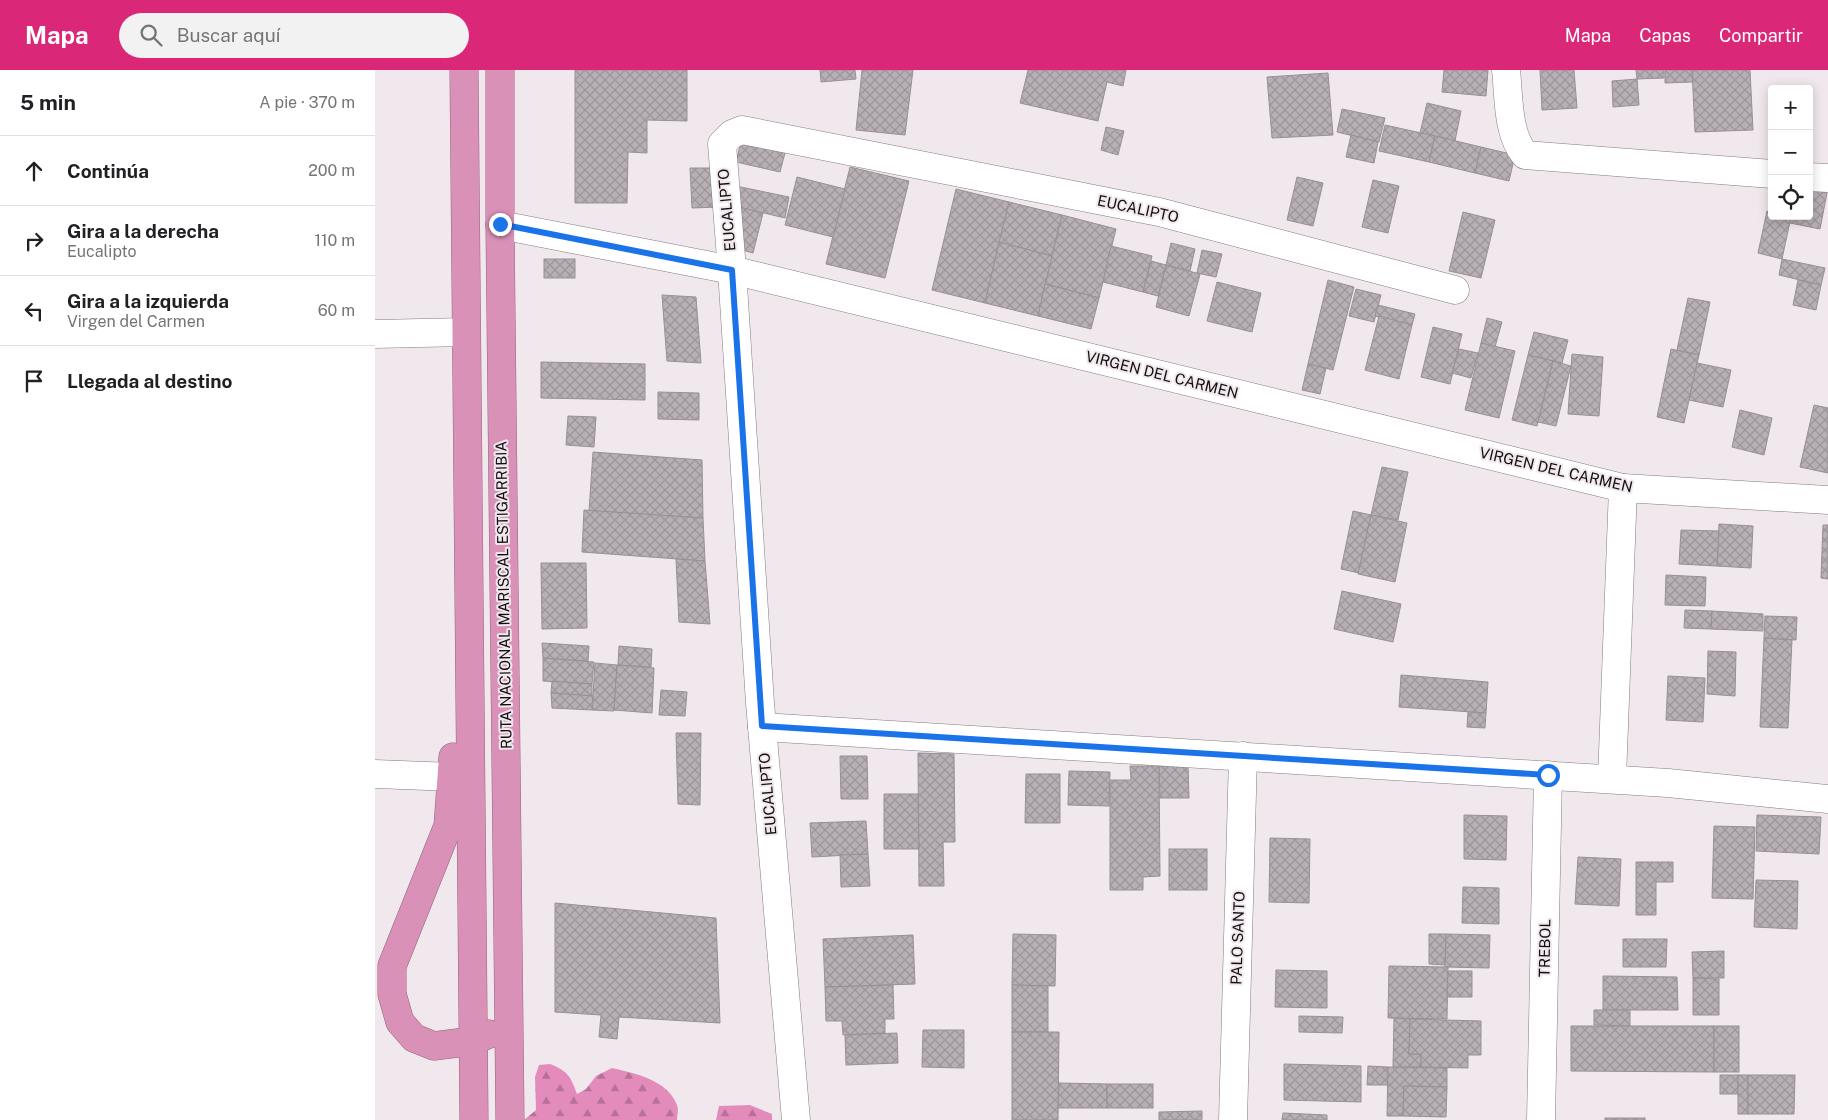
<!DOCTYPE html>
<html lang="es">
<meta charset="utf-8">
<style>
body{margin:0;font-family:"Public Sans",sans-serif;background:#f2f2f2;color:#202124}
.controls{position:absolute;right:15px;top:15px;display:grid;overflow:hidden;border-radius:5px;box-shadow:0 2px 12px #0003}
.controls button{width:45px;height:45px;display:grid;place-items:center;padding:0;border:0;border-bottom:1px solid #e0e0e0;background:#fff;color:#202124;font:25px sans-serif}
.stop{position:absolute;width:15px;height:15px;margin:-11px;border:4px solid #1a73e8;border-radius:50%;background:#fff}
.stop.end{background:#1a73e8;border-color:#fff;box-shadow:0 1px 5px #0008}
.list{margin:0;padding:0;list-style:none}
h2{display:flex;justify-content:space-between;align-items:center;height:65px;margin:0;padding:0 20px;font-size:21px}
h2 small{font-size:16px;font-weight:400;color:#757577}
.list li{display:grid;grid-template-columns:32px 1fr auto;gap:15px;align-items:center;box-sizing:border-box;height:70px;padding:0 20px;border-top:1px solid #e0e0e0}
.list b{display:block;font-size:19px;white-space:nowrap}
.list p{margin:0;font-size:16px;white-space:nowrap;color:#757577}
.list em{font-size:16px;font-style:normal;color:#757577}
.icon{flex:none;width:28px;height:28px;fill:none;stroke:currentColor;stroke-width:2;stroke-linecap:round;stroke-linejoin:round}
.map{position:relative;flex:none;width:1453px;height:1050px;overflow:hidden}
header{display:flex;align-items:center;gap:30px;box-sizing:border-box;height:70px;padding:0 25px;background:#db2777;color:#fff}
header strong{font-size:24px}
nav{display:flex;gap:28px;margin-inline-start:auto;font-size:18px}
.search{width:350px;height:45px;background:#f2f2f2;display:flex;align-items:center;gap:12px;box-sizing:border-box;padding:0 18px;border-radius:28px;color:#757577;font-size:19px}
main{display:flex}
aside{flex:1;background:#fff}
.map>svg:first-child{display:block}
.forest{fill:url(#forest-firs)}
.building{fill:url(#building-cross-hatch);stroke:#989094}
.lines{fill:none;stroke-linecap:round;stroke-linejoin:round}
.minor-casing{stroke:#837c7f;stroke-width:29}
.highway-casing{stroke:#93647d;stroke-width:29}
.minor{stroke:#fff;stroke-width:28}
.highway{stroke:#d991b8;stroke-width:28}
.route{stroke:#1a73e8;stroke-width:6}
.labels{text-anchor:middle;stroke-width:4;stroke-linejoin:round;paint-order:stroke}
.street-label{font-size:15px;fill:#110f10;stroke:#f1e8ed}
</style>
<header>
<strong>Mapa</strong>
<div class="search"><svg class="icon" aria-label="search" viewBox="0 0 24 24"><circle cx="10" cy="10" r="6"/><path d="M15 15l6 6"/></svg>Buscar aquí</div>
<nav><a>Mapa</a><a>Capas</a><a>Compartir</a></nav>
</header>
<main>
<aside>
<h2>5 min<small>A pie · 370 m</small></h2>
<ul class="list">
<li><svg class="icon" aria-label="ahead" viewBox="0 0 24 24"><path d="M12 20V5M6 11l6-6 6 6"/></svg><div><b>Continúa</b></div><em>200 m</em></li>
<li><svg class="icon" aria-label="right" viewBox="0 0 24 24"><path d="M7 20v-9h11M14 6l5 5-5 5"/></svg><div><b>Gira a la derecha</b><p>Eucalipto</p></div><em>110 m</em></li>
<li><svg class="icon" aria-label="left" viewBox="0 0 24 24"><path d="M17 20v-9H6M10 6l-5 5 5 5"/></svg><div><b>Gira a la izquierda</b><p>Virgen del Carmen</p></div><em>60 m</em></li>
<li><svg class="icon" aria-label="arrive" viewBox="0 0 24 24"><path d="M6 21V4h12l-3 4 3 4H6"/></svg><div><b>Llegada al destino</b></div></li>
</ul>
</aside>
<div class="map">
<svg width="1453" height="1050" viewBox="0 0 1453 1050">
<defs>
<pattern id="forest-firs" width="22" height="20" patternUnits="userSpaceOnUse" patternTransform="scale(1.25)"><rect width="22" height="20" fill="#e38cbc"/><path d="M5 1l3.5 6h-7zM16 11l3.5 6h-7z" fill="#b77197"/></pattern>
<pattern id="building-cross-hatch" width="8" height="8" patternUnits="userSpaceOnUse" patternTransform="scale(1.25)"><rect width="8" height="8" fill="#b7afb3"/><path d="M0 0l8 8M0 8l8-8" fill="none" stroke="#9c9599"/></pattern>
</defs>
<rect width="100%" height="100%" fill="#f1e8ed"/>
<g class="forest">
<path d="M175,994C193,1001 196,1007 202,1024L211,1019L221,1006L237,998C259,1003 293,1010 302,1035C304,1039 302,1046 302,1050H149L161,1040L160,1007L164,995Z"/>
<path d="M375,1035L397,1044V1050H341L344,1036Z"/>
</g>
<g class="building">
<path d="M200,0H312V51L272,50V83L253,82L252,133H200Z"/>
<path d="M445,0H480L481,9L446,12Z"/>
<path d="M487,0H538L530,65L481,60Z"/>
<path d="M653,0H751L748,16L732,12L723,51L645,33Z"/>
<path d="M1069,0H1113L1111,26L1067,22Z"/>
<path d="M1165,0H1199L1202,38L1167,40Z"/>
<path d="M1261,0H1289V8L1262,9Z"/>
<path d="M1290,0H1317L1318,12L1290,13Z"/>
<path d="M1317,0H1375L1378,60L1320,62Z"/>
<path d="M953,3L958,65L897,68L892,7Z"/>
<path d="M1262,9L1264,35L1238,37L1237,11Z"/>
<path d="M1052,33L1086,41L1080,71L1045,63Z"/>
<path d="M967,39L1010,48L1004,72L962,62Z"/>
<path d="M1010,55L1060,66L1054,92L1004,81Z"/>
<path d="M731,57L749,61L743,85L726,80Z"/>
<path d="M976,65L1003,72L999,93L971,87Z"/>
<path d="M1060,66L1106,77L1100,103L1054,92Z"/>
<path d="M366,72L410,83L405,102L361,92Z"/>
<path d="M1106,77L1140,85L1134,111L1100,103Z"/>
<path d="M475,97L534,111L510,208L451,194Z"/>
<path d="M315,98H344L345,137L317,138Z"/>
<path d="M422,107L470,119L458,167L410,155Z"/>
<path d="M922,107L948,113L938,156L912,150Z"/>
<path d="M998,110L1024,116L1013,163L987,157Z"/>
<path d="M356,115L414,127L410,148L359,136Z"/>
<path d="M581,119L634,132L610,233L557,220Z"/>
<path d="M1434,119L1452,123L1445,159L1415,153L1416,146H1434Z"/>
<path d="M634,132L687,145L677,186L624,172Z"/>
<path d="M359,136L388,143L378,183L360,178Z"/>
<path d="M1392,141L1397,143V146L1416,147L1407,189L1383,183Z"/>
<path d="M1088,142L1120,150L1106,208L1074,201Z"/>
<path d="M687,145L741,159L724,228L670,214Z"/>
<path d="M624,172L677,186L663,246L610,233Z"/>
<path d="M796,173L820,179L815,201L791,195Z"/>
<path d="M736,176L777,186L768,222L728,212Z"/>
<path d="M827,180L847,184L841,207L822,203Z"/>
<rect x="169" y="189" width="31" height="19"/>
<path d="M1407,189L1450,198L1446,215L1404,205Z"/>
<path d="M776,191L791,195L783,226L768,222Z"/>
<path d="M791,195L825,204L814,246L781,237Z"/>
<path d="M953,210L979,217L958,300L933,294Z"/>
<path d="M1423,210L1446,215L1441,240L1418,235Z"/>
<path d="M842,212L886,223L877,262L832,251Z"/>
<path d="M670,214L724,228L716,259L663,246Z"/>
<path d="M981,219L1006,225L999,252L974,246Z"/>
<path d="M287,225L321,227L326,293L292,291Z"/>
<path d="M1313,228L1335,232L1324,285L1302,280Z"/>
<path d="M1003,235L1040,244L1037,255L1000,246Z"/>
<path d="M1004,246L1037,255L1024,309L990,300Z"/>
<path d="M1112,248L1127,252L1120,277L1106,273Z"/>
<path d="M1058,257L1087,264L1075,314L1046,307Z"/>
<path d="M1159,262L1193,270L1187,293L1153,285Z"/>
<path d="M1106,273L1140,281L1124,348L1090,340Z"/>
<path d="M1084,279L1103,283L1096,308L1077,303Z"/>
<path d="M1296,279L1324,285L1309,353L1282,347Z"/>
<path d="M1197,284L1228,287L1224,346L1193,344Z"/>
<path d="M1153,285L1178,291L1162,356L1137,350Z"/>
<path d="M1178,291L1196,296L1181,356L1163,352Z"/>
<path d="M166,292L270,294V330L166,328Z"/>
<path d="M1322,293L1356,300L1348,337L1314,330Z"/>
<path d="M933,294L951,298L945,324L927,320Z"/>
<path d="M283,322L324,323V350L283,349Z"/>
<path d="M1439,335L1453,338V403L1425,397Z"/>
<path d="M1365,340L1397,348L1389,385L1357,377Z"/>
<path d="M193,346L221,347L219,377L191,375Z"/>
<path d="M218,382L327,390L328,448L214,441Z"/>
<path d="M1007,397L1033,402L1023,450L996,445Z"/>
<path d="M209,440L328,448L330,491L207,482Z"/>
<path d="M978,441L996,445L984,503L966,499Z"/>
<path d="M996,445L1032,453L1020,512L983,504Z"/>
<path d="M1344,454L1378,456L1376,498L1342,496Z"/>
<path d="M1448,455H1453V509L1446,508Z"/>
<path d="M1306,460L1344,461L1342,496L1304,494Z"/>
<path d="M301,489L330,491L335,554L304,552Z"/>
<path d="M166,493H211L212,558L167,559Z"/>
<path d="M1291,505L1331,507L1330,536L1290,535Z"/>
<path d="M967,521L1026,534L1018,572L959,559Z"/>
<path d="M1310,540L1337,541L1336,559L1309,558Z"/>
<path d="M1337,541L1388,544V561L1336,559Z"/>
<path d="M1390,546L1422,547L1421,570L1389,568Z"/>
<path d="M1389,568L1417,570L1413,658L1385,657Z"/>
<path d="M167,573L214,576L213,591L168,588Z"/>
<path d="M244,576L277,579L276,597L243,595Z"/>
<path d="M1333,581L1361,582L1360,626L1332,624Z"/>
<path d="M168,588L219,592L217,614L168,611Z"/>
<path d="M220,593L242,595L239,641L217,640Z"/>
<path d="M242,595L279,598L277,643L239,640Z"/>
<path d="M1026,605L1113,612L1111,643L1024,637Z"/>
<path d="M1293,606L1330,608L1328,652L1291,650Z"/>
<path d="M177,611L217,614V626L176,623Z"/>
<path d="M286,620L312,622L310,646L284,645Z"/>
<path d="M176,623L218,626L217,640L177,638Z"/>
<path d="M1093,642L1111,643L1110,658L1092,657Z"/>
<path d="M301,663H326L325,735L303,734Z"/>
<path d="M543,683L579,684L580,772H568L569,816H544Z"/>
<path d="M465,686H492L493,729H466Z"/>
<path d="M813,695L814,728H785L784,696Z"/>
<path d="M755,696H784L785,806L768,807V820H735V710H756Z"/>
<path d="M694,701L735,702L734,736L693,735Z"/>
<path d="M651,704H685V753H650Z"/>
<path d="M509,724H543L544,779H509Z"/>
<path d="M1089,745L1132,746L1131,790L1089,789Z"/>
<path d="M1382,745L1446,747L1444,784L1381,781Z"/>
<path d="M491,751L493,784L437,787L435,753Z"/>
<path d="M1339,756L1380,757L1378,829L1337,828Z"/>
<path d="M895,768L935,769L934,833L894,832Z"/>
<rect x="794" y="779" width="38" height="41"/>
<path d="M493,784L495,816L466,817L465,785Z"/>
<path d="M1203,787L1246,789L1244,836L1200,834Z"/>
<path d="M1261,792H1298V812H1281V845H1261Z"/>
<path d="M1381,810L1423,811L1422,859L1379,857Z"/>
<path d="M1088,817L1124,818V854L1087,853Z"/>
<path d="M180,833L341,848L345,953L244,947L242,969L224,967L226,945L180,942Z"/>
<path d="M638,864L681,865L680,916L637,915Z"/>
<path d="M1054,864H1071L1070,895L1054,894Z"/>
<path d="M1071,864L1115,865L1114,898L1070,897Z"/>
<path d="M538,865L540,914L450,917L448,869Z"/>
<path d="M1248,869H1292L1291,897H1248Z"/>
<path d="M1349,881V908H1318L1317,882Z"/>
<path d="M1014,896L1073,897L1072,949L1013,948Z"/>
<path d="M901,900L952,901V938L900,937Z"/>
<path d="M1073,901H1097V927H1072Z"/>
<path d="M1228,906L1302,907L1303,940H1228Z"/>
<path d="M1318,908L1344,909V945H1318Z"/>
<path d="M518,915L519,949H510V963L468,965L467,951H451L450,917Z"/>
<path d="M637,915L673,916V962H637Z"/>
<path d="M1219,940H1255V956L1219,955Z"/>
<path d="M924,946L968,947L967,963L924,962Z"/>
<path d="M1019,948L1035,949L1034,984H1046V997H1018Z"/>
<path d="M1035,949L1106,951V985H1093V998L1046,997V984H1034Z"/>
<path d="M1196,956H1339V1002L1196,1001Z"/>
<rect x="1339" y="956" width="25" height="46"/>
<path d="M548,960H589V998L547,997Z"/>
<path d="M637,962H684L683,1050H637Z"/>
<path d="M522,963L523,993L471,995L470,965Z"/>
<path d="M909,994L986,996V1032L909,1030Z"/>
<path d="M993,996L1013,997V1015H992Z"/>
<path d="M1013,997L1072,998V1017L1029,1016L1028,1046H1012Z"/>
<rect x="1345" y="1005" width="18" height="19"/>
<rect x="1363" y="1005" width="10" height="39"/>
<path d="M1373,1005H1420L1419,1044H1373Z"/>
<path d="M684,1013L732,1014V1038H683Z"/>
<rect x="732" y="1014" width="46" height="24"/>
<path d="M1029,1016L1072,1017L1071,1047L1028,1046Z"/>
<path d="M827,1041V1050H784V1042Z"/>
<path d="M908,1043L952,1045V1050H907Z"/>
<rect x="1230" y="1048" width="40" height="2"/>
</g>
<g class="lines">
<g class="minor-casing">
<g id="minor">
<path d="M1131,0C1134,27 1132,63 1150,85L1397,104"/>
<path d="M1434,107L1453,108"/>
<path d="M125,155L357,200L1248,418L1453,430"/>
<path d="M0,264L91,262"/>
<path d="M387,657L1293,713L1453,729"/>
<path d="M0,704L78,707"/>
<path d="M1237,709L1248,418"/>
<path d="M421,1050L385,633L357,200L347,74L357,64L367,60L784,142L1080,220"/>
<path d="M858,1050L868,686"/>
<path d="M1166,1050L1173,705"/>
</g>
</g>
<g class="highway-casing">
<g id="highway">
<path d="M89,0L99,1050"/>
<path d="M125,0V155L135,1050"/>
<path d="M78,687L73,756L17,896V924L25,952L39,968L59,976L98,971L114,964"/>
</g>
</g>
<use href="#minor" class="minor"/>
<use href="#highway" class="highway"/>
</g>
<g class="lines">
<path class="route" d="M125,154L357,200L387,656L1173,705"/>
</g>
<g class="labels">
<g class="street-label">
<text transform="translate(763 139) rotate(12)" y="5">EUCALIPTO</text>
<text transform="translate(352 140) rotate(-95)" y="5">EUCALIPTO</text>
<text transform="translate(787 305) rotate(14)" y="5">VIRGEN DEL CARMEN</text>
<text transform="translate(1181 400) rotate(13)" y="5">VIRGEN DEL CARMEN</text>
<text transform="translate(129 525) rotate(-91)" y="5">RUTA NACIONAL MARISCAL ESTIGARRIBIA</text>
<text transform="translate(393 724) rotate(-95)" y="5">EUCALIPTO</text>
<text transform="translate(863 868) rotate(-88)" y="5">PALO SANTO</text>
<text transform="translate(1170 878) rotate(-89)" y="5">TREBOL</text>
</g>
</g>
</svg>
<div class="controls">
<button>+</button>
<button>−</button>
<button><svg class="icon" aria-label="locate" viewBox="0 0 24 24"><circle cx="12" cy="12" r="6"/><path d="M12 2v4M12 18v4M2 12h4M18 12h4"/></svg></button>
</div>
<div class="stop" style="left:1173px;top:705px"></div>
<div class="stop end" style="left:125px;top:154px"></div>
</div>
</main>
